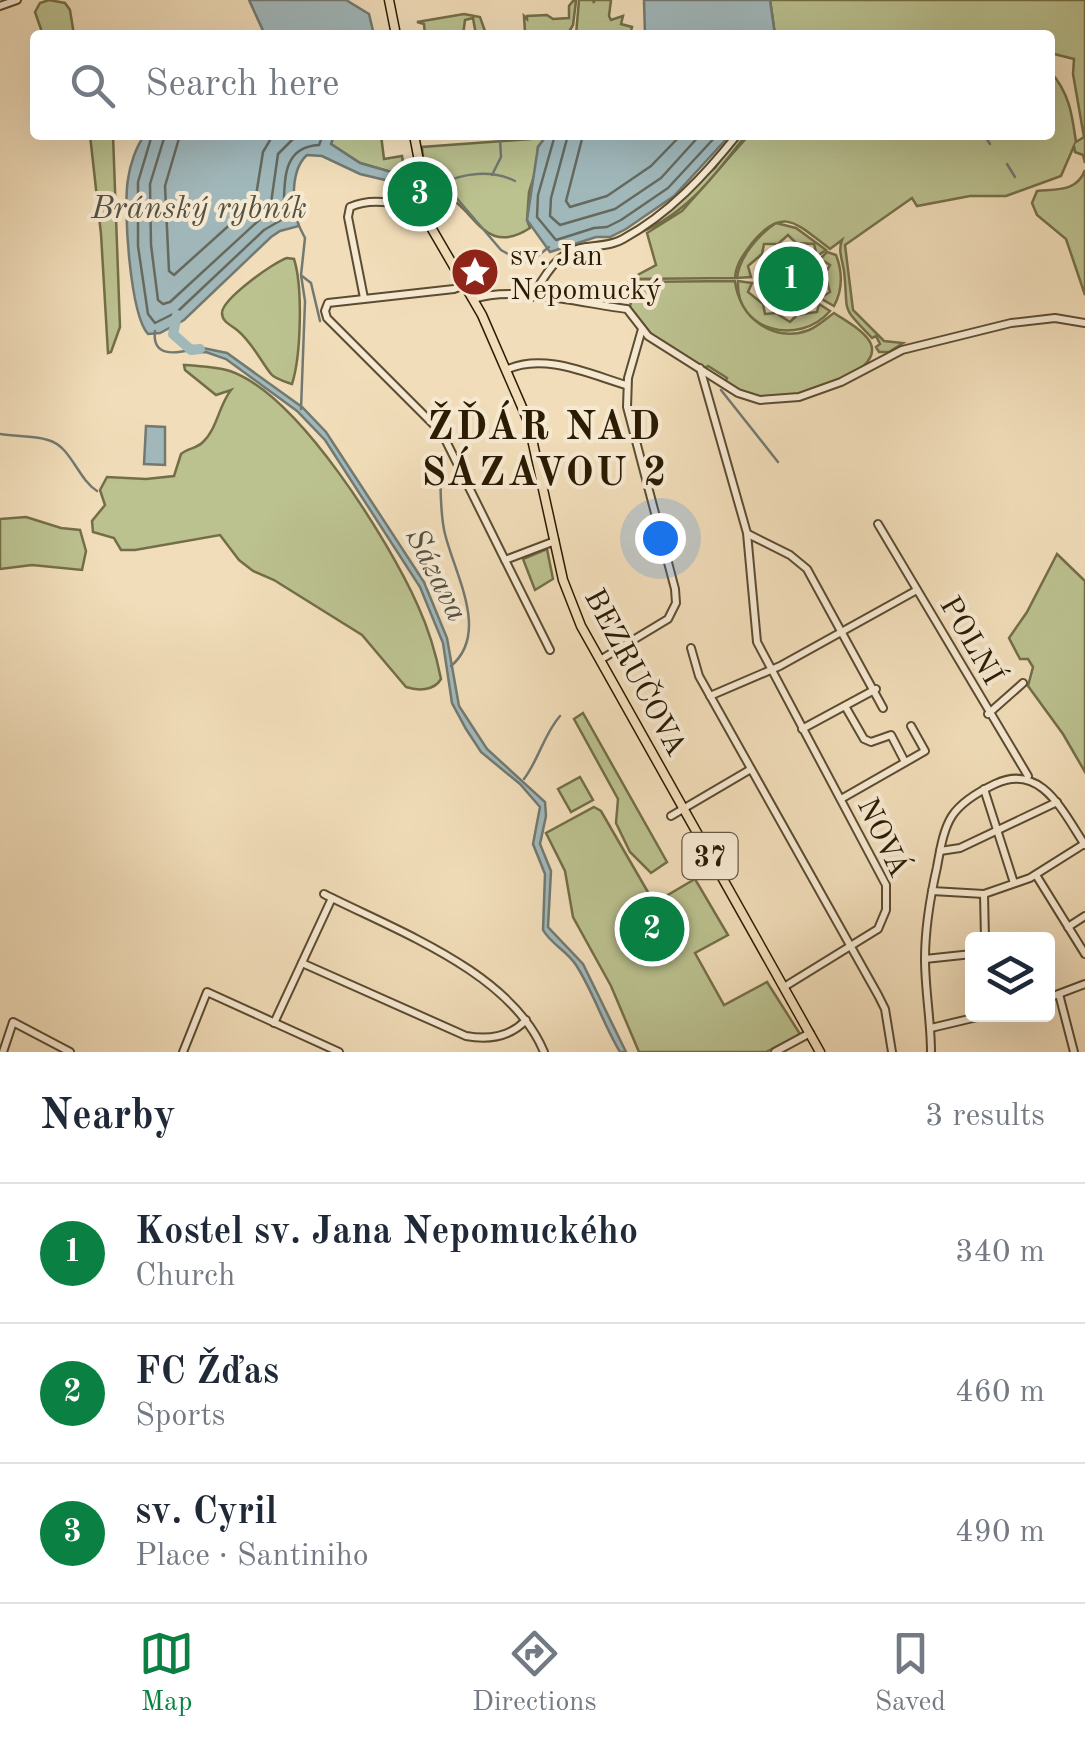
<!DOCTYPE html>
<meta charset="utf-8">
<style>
body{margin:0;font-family:"Old Standard TT",serif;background:#f2f2f3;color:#1f2937}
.controls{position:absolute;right:30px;bottom:30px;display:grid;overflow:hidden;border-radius:10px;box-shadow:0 10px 40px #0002}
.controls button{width:90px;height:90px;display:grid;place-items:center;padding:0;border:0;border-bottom:2px solid #e0e1e3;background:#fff;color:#1f2937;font:50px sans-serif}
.you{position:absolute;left:660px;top:538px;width:35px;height:35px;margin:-25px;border:8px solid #fff;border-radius:50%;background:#1a73e8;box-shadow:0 0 0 15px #1a73e833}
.badge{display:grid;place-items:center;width:65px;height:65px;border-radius:50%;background:#0b8043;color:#fff;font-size:32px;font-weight:700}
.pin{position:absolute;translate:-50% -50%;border:5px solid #fff;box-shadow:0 2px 10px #0006}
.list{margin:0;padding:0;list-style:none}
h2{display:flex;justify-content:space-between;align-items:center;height:130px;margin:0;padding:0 40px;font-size:42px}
h2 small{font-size:32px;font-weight:400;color:#747a83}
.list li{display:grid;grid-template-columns:65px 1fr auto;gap:30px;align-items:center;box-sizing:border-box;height:140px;padding:0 40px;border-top:2px solid #e0e1e3}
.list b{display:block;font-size:38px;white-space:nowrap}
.list p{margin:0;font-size:32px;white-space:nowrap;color:#747a83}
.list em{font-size:32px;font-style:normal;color:#747a83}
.icon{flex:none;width:55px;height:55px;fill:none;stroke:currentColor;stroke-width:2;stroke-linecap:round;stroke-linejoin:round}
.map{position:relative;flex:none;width:1085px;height:1052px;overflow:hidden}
.search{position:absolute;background:#fff;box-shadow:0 10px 40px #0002;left:30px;right:30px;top:30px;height:110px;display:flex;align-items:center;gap:25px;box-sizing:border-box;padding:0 35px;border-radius:10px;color:#747a83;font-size:38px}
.sheet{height:550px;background:#fff}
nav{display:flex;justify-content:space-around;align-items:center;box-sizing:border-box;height:140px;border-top:2px solid #e0e1e3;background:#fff;font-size:28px;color:#747a83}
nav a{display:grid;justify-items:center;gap:5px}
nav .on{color:#0b8043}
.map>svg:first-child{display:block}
.green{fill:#bbc18f;stroke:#736e48;stroke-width:2.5}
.water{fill:#a1b8bb;stroke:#727971;stroke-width:2.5}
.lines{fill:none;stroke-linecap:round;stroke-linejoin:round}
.shore{stroke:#666a5e;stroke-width:2.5}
.stream{stroke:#727971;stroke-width:2.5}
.river{stroke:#a1b8bb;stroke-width:10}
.minor-casing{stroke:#5c4c30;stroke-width:10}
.major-casing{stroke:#2b1b02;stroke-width:11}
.minor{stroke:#f6e9d2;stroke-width:6}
.major{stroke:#f1ddb9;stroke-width:8}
.labels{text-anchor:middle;stroke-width:8;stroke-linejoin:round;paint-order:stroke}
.shield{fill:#f6e9d2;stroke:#685940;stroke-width:2.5}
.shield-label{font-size:28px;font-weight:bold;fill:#2b1b02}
.poi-label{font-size:30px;fill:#2b1b02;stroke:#f6e9d2;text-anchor:start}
.street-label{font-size:30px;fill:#2b1b02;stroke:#f6e9d2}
.water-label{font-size:32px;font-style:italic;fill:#545243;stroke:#f6e9d2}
.district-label{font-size:40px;font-weight:bold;letter-spacing:2.5px;fill:#2b1b02;stroke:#f6e9d2}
</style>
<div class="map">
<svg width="1085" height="1052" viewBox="0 0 1085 1052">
<rect width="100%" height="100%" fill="#f1ddb9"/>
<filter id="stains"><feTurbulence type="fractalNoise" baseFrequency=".002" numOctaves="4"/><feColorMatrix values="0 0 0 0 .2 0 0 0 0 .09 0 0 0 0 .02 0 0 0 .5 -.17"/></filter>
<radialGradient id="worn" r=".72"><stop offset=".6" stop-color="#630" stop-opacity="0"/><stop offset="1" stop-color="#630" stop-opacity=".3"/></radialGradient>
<g class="green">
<path d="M49,0L65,3L70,10L74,35H43L35,12L40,3Z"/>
<path d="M579,0H593L594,3V0H611L609,16L611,20L623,16L621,24L632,27L630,35H576Z"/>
<path d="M770,0H1085V163L1083,155L1075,152L1074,146L1061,176L1006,196H970L917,206L912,198L845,245L853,310L884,341L903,343L889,352H879L876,347L880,344L876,336L872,338C839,304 849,315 844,271C842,259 838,250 842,240L830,249C797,224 783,205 752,243C743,255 736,264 735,278L630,279L656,265L647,233L682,211L749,135H1050V71C1070,94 1072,115 1076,142L1084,137L1073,74L1074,59L1050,53V35H775Z"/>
<path d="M573,1H576L573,25L567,35L525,32L524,16L527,19V16L547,15L553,19L569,18V6Z"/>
<path d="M464,14L480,17L486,34L476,35L473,18L465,20L463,35H425L424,24L417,22Z"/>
<path d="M90,135H113L120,327L111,352L108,353L101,234Z"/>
<path d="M334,135H381L384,159L402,156L406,180L402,175L360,163L331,144Z"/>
<path d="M534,135H547L538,147V163L529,192L527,220L530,228C479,261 474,197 436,194L439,181L424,171L422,147L531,139Z"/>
<path d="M739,135H746C714,177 682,220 630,236L715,168Z"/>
<path d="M1085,170V295L1066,239L1037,215L1032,203L1037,191C1057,189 1077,192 1085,170Z"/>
<path d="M776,223L796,228L826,250L817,256L814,244L796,243L788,235L778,244H764L762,254L748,266L751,277L737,278C739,257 759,234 776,223Z"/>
<path d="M789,244C795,247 807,249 810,253C819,261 820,269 820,279C822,322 758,323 758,279C757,254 770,253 789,244Z"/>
<path d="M827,252L836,255C843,273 843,289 834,306L820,298L830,292L825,274L830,265L820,259Z"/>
<path d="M287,258L294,259C303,287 301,356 292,384C286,382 275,379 271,374C260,360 252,342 237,330C231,325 222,322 222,313C222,299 274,262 287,258Z"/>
<path d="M735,281C739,317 773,344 809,330C817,327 827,318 834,313C846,321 863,330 870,342C887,374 795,398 774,398C754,398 740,392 725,382L727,378L708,366L705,368L652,335L630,307L633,290L629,282Z"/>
<path d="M738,281L752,283L748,292L763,304L765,314L776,313L790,322L797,315L817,312L819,304L830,311C799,347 735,331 738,281Z"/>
<path d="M184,365C199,366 216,367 230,371C299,395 389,541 418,606C429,630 436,654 441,679C434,691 418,691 406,687L362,635L274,580L253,571L239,560L220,535L135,550H121L114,538L93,532L92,521L105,505L100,490L107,477L146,479L174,476L181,454C188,448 196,449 203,442C217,429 219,405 231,390L216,395L185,370Z"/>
<path d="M26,517L61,528L80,530L86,551L82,570L32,565L0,569V519Z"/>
<path d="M547,549L553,579L535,590L523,559Z"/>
<path d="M1057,554L1085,581V772L1063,734L1028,686L1033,667L1028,659H1020L1009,638L1027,612Z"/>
<path d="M583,713L667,862L651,873L630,852L616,823L618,799L574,719Z"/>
<path d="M580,777L593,800L571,812L558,789Z"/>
<path d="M594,807L601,811L649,894L666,896L695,879L728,935L695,953L724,1005L767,982L800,1034L766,1052H639L611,986L573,917L565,871L546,833Z"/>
</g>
<g class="water">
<path d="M249,0H346L369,14L374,35H265Z"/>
<path d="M644,0H770L775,35H645Z"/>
<path d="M145,135H334L331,144L360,163L402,175L406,185L360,174L322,156L307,155C290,170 292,206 299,226L280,231L271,237L184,320L160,333L148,334C130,314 123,208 128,179C130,165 136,146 145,135Z"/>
<path d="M547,135H730L674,196L626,229L610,237H596L550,252L527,220L538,147Z"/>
<path d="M193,346L227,353L302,407L326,432L424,582L447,638L459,706L487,749L545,802L546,816L540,844L551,871L548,927L583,964L626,1052H620C603,1024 594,993 576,965C567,951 551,944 543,930L545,874L533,844L540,807L520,784L481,752L466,729L452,703L443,643L420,587L325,440L297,411L226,359L206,352L192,353L186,349Z"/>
<path d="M146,426L165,427V465L144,464Z"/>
</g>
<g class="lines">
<g class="shore">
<path d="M152,135L138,182V246L148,314L155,323L177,312L264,230L283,219C286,188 278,147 319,145L323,135"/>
<path d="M165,135L150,184L151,245L158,300L163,304L170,302L270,210L278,154L297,135"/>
<path d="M180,135L165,186L169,271L174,275L255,202L263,152L273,135"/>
<path d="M555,135L538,195L537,217L556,240L594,228L607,227L621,220L668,188L717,135"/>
<path d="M568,135L551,198L550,216L560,225L615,209L661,178L700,135"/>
<path d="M583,135L566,201L570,207L607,196L651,166L681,135"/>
</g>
<g class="stream">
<path d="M986,138L990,144"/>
<path d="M1007,164L1015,177"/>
<path d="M492,175L501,157L500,139"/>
<path d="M404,180L420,183"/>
<path d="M428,185L454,195L501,250L522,262H530L549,247"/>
<path d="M441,185C462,172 493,170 515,181"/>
<path d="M298,224L305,238L301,275L305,301L301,409"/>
<path d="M302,276L311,283L320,321"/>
<path d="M155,331C152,356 173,354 190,350"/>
<path d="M721,390L778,462"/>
<path d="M0,434C16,437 32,435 48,440C71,446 77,478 97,491"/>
<path d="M440,472C441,492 440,514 445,534C455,575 490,633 451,666"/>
<path d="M524,779C539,759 544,734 560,716"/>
</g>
<path class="river" d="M177,315L173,334L191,350L200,349"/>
<g class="minor-casing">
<g id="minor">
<path d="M0,6L17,0"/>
<path d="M464,285L454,289L328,303L325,311L327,318L442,433L505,560L555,541"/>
<path d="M532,297C546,274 557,251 586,247C598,246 612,245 623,239C669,214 705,175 737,135"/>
<path d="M364,298L348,217L350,207C374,196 405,204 427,214"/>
<path d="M474,299C512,285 586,304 627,309L648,336L738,393L760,400L799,397L841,382L902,350L1011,323L1055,318L1085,323"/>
<path d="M700,368L747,533L757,642L886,885V910L878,929L784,987"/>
<path d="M506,370C543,352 589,374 626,385"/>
<path d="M878,524L1028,776"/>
<path d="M748,534L790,555L807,569L883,708"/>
<path d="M505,560L550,650"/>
<path d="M691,648L699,676L878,995L885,1009L892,1052"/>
<path d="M600,660L668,619L676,603L675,589L627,407L628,378L642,329"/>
<path d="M710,696L780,666L917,590"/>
<path d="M845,706L864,739L871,742L891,735L905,762"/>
<path d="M988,714L1023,683"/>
<path d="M802,729L876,689"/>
<path d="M984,789L1014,883"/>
<path d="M841,799L925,751L911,726"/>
<path d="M671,816L751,769"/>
<path d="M940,851L960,848L1057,802"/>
<path d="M1036,875L1085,954"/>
<path d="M932,891L984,894L1030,878L1084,844"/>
<path d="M324,894C397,931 511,972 544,1052"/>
<path d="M984,894L985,939"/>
<path d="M1068,927L1085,916"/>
<path d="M925,959L972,954"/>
<path d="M302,963L466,1036C488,1040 510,1037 526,1020"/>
<path d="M1059,994L1074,1052"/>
<path d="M1048,998L1085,984"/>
<path d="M274,1023L332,898"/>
<path d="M931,1028L990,1014"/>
<path d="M3,1052L13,1022L70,1052"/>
<path d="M183,1052L207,992L339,1052"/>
<path d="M775,1052L810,1033"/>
<path d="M931,1052C931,1021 925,990 925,959C925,928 930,898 937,867C940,851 943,830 952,816C962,801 980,791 995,784C1041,762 1063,812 1085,845"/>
</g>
</g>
<g class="major-casing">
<g id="major">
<path d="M389,0L396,35"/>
<path d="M414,135L432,229L482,315L528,421L563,580L581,626L820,1052"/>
</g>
</g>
<use href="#minor" class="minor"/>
<use href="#major" class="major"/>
</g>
<defs>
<g id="sight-disc" transform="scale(2.5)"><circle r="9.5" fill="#8f2418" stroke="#f6e9d2"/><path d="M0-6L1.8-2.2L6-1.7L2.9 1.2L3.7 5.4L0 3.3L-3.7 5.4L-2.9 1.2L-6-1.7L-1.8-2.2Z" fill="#fff"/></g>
</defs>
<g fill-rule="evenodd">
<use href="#sight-disc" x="475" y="272"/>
</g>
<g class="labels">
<rect class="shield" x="682.5" y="833" width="55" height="46" rx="8"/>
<g class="shield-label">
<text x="710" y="866">37</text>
</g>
<g class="poi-label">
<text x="510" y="265">sv. Jan<tspan x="510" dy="34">Nepomucký</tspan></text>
</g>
<g class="street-label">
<text transform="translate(972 640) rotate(60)" y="10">POLNÍ</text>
<text transform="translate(636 672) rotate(62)" y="10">BEZRUČOVA</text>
<text transform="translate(884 837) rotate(65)" y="10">NOVÁ</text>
</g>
<g class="water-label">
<text x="199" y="218">Bránský rybník</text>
<text transform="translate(438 574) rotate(63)" y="11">Sázava</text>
</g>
<g class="district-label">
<text x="545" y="439">ŽĎÁR NAD<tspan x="545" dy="46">SÁZAVOU 2</tspan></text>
</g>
</g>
<rect width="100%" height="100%" filter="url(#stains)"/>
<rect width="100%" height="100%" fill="url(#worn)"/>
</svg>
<div class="controls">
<button><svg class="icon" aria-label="layers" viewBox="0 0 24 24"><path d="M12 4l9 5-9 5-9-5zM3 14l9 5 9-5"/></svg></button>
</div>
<div class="you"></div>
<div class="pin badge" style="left:791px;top:279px">1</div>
<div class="pin badge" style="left:652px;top:929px">2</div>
<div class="pin badge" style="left:420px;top:194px">3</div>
<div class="search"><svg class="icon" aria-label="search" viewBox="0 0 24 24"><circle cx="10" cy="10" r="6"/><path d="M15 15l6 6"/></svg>Search here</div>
</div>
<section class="sheet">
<h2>Nearby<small>3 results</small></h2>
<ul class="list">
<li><span class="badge">1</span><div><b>Kostel sv. Jana Nepomuckého</b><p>Church</p></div><em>340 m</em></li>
<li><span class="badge">2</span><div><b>FC Žďas</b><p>Sports</p></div><em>460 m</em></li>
<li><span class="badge">3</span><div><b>sv. Cyril</b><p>Place · Santiniho</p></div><em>490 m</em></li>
</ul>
</section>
<nav>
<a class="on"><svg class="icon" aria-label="map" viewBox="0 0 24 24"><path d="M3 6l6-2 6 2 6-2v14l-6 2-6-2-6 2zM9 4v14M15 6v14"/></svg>Map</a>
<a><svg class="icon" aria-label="directions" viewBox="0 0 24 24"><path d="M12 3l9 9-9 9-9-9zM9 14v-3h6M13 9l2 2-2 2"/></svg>Directions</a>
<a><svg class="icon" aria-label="saved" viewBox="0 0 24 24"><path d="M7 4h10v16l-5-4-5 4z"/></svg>Saved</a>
</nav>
